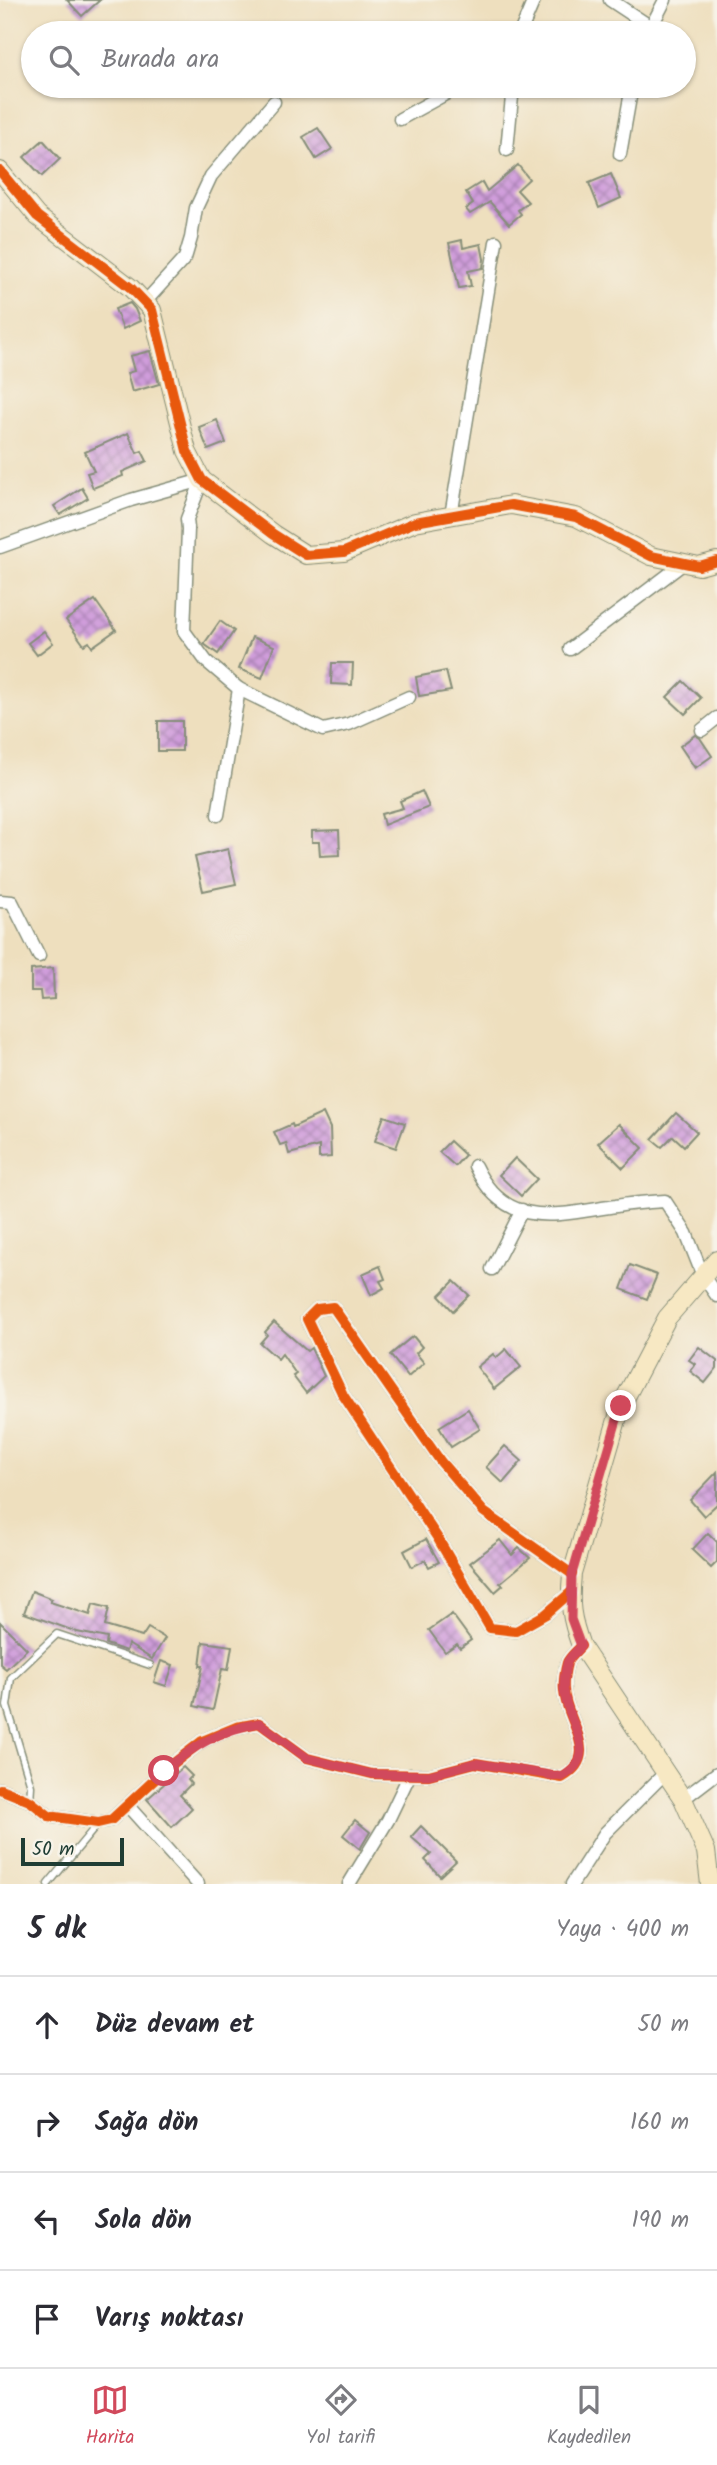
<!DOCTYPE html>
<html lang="tr">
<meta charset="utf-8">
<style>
body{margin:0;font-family:Kalam,sans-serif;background:#f7f7f7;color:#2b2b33}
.scale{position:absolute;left:21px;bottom:18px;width:103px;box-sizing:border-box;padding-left:7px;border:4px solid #1f3d34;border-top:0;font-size:19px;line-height:24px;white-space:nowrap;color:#1f3d34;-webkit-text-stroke:5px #f7f3e8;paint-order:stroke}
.stop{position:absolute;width:21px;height:21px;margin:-16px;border:5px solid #d1495b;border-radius:50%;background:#fff}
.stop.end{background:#d1495b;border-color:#fff;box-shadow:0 2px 7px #0008}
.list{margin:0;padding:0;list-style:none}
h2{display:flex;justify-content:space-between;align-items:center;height:91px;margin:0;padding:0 28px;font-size:30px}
h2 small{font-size:23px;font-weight:400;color:#7c7c81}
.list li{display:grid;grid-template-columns:46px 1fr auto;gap:21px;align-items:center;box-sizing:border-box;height:98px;padding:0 28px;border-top:2px solid #e1e1e2}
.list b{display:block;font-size:26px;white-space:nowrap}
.list em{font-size:23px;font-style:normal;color:#7c7c81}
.icon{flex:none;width:38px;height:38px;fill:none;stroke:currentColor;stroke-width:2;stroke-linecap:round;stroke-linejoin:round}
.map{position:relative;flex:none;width:717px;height:1884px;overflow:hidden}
.search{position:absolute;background:#fff;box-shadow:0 2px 5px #0004;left:21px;right:21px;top:21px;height:77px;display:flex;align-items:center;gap:18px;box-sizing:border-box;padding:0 24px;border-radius:38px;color:#7c7c81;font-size:26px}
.sheet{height:483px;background:#fff}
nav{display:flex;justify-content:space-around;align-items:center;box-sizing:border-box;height:98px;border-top:2px solid #e1e1e2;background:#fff;font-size:19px;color:#7c7c81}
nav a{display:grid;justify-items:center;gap:4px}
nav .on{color:#d1495b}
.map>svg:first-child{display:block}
.building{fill:url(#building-cross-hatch)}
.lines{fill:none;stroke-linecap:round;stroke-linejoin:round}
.lane-casing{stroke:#868e79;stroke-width:9}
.street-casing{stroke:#868e79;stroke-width:15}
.secondary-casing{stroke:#868e79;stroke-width:20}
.lane{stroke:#fff;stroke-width:6}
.street{stroke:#fff;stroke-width:12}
.secondary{stroke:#f7e8c3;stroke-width:18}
.cycleway-casing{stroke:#f7f3e8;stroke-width:15}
.cycleway{stroke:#e8590c;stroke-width:10}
.route{stroke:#d1495b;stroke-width:9}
</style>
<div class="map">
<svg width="717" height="1884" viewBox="0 0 717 1884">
<defs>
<pattern id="building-cross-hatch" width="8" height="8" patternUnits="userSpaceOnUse" patternTransform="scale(1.75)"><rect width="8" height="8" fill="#d09ddb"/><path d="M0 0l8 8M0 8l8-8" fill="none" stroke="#a881b2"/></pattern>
</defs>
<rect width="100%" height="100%" fill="#f7f3e8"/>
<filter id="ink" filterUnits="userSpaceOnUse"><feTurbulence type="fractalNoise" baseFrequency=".0143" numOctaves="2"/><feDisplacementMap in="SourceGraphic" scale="14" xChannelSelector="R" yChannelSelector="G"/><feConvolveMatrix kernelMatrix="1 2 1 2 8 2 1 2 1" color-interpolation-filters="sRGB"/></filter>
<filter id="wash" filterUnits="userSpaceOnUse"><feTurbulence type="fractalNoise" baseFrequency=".00686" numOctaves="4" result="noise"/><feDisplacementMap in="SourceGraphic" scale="28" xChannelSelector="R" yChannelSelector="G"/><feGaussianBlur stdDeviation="1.57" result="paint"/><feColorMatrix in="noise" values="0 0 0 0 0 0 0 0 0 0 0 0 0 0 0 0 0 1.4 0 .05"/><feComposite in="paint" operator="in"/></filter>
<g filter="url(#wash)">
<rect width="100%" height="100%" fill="#eedfbe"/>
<g id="blocks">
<g class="building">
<path d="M67,0H100L82,16Z"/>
<path d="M318,128L332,149L316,159L303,137Z"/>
<path d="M43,140L60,159L42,176L24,157Z"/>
<path d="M518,165L529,179L517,190L528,202L518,210L521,214L509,224L490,202L470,214L466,209L473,204L466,192L482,182L487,191Z"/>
<path d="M611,174L621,198L599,208L589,183Z"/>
<path d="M462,240L463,248L481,244L484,259L483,268L468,271L471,286L459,288L449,243Z"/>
<path d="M130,303L135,309L140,321L123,329L115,309Z"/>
<path d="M150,351L159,384L132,392L127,373L134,371L130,356Z"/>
<path d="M217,420L226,443L208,450L199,427Z"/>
<path d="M128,433L137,453L142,451L147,461L122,472L123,476L93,488L87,473L94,471L85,452Z"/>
<path d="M82,488L88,498L60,515L54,506Z"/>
<path d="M95,600L116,630L92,647L89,642L84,645L66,620Z"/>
<path d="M220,621L234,631L218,654L204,644Z"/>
<path d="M44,631L53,643L37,655L28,643Z"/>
<path d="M252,637L274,646L262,678L239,669Z"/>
<path d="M332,663H353L352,685L331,684Z"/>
<path d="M446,671L451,691L419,696L416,677Z"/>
<path d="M683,681L701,698L685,714L667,697Z"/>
<rect x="158" y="721" width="24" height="30"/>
<path d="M695,735L700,738L712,756L695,768L680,746Z"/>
<path d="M422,791L429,807L384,825L381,814L403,808L400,801Z"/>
<path d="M339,830L340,855L320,856L319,842H312V831Z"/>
<path d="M228,849L236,884L203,891L195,857Z"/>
<path d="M53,968L54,999L41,1000L40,991H31V970Z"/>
<path d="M323,1113L330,1128L331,1157L319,1158V1146L289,1154L286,1143L280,1145L274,1132L292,1124L293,1127Z"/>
<path d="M676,1113L697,1132L684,1146L673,1136L662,1147L652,1139Z"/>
<path d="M384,1116L405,1123L396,1148L375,1141Z"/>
<path d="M619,1124L643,1148L623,1168L598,1143Z"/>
<path d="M450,1141L465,1155L455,1166L439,1152Z"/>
<path d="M515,1158L537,1179L521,1196L499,1175Z"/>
<path d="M630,1265L657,1275L647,1299L621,1289Z"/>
<path d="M380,1266L385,1279L380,1281L384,1288L371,1295L362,1274Z"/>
<path d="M454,1281L469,1295L453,1311L439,1296Z"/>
<path d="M274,1322L307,1351L311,1348L324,1376L306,1393L293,1376L296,1374L282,1354L278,1359L260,1343L267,1335L265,1332Z"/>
<path d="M413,1336L422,1347L416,1353L424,1363L408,1377L390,1355Z"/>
<path d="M699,1347L717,1361V1368L705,1383L690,1371L695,1364L689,1360Z"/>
<path d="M506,1349L521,1367L494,1389L477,1367L493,1354L496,1358Z"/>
<path d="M468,1409L480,1429L451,1447L439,1427Z"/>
<path d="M505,1446L522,1461L503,1483L486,1467Z"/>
<path d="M717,1472V1504L704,1516L690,1500Z"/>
<path d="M708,1533L717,1542V1562L711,1568L692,1550Z"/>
<path d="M426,1539L439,1562L429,1567L425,1560L412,1567L404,1551Z"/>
<path d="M500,1540L512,1555L519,1548L530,1558L500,1583L503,1585L495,1592L470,1563Z"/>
<path d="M32,1591L52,1599L50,1602L90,1615L93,1604L109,1608L105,1626L142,1637L148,1628L165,1638L152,1659L128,1644L126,1651L106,1644L107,1638L77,1632L24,1613Z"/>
<path d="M452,1614L471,1640L460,1648L457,1644L445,1652L429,1630Z"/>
<path d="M0,1622L27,1649L6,1669L0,1664Z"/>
<path d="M203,1642L232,1646L228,1670L222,1669L213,1710L194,1706L203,1666H200Z"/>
<path d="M161,1661L173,1665L166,1686L154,1682Z"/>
<path d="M183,1767L192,1776L188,1780L191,1784L180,1795L192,1808L172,1827L147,1799Z"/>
<path d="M355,1820L370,1832L360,1849L343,1835Z"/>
<path d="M421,1826L456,1861L440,1876L425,1860L431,1854L411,1837Z"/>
</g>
</g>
</g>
<g filter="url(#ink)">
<use href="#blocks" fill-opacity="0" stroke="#868e79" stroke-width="2"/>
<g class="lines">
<g class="lane-casing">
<g id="lane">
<path d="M30,1801L31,1786L7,1706L11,1678L57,1634L150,1665"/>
<path d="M48,1884L97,1825"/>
</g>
</g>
<g class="street-casing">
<g id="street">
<path d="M610,0L651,27"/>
<path d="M520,33L534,0"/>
<path d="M648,33L665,0"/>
<path d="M400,119L460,86"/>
<path d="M507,150L513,86"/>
<path d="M620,154L632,86"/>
<path d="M145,302L185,258L191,238L196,208L211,176L274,102"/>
<path d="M202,480L187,519L188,529L184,631L206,661L239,689L323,730L349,724L409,697"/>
<path d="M451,516L496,242"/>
<path d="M0,547L131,500L202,480"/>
<path d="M570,649L684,563"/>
<path d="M702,730L717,718"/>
<path d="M218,815L239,689"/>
<path d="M0,901L12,902L39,956"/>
<path d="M475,1166C506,1232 559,1214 616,1206C633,1203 649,1202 665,1201L686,1233L703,1276L717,1296"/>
<path d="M492,1269L522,1210"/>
<path d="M570,1593L546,1614L516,1631L490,1628L437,1537L343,1395L307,1319L317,1309L333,1307L441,1462L484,1512L572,1574"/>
<path d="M0,1789L30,1801L49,1816L98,1823L111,1820L164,1771L202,1741L236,1727L259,1723L307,1758L372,1774L429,1775L475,1763L562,1778C603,1755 565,1721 564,1690C563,1683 565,1670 567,1663C569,1657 577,1651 581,1646"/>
<path d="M683,1799L717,1773"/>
<path d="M127,1805L198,1884"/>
<path d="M349,1884L388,1820L410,1774"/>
<path d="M572,1884L605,1833L665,1773"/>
</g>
</g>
<g class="secondary-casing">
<g id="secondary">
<path d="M0,171L37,216L131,288L152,310L187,451L202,480L273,534L306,555L344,552L415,522L511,505L576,517L651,556L699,566L717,561"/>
<path d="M710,1884L706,1851L683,1799L581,1646C571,1618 569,1605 572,1574L621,1406L667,1318L717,1260"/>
</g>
</g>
<use href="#lane" class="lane"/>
<use href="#street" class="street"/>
<use href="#secondary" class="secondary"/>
<g class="cycleway-casing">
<g id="cycleway">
<path d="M0,171L37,216L131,288L152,310L187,451L202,480L273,534L306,555L344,552L415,522L511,505L576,517L651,556L699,566L717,561"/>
<path d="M570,1593L546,1614L516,1631L490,1628L437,1537L343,1395L307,1319L317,1309L333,1307L441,1462L484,1512L572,1574"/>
<path d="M0,1789L30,1801L49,1816L98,1823L111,1820L164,1771L202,1741L236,1727L259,1723L307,1758L372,1774L429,1775L475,1763L562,1778C603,1755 565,1721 564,1690C563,1683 565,1670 567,1663C569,1657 577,1651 581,1646"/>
</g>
</g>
<use href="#cycleway" class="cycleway"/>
</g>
</g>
<g class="lines" filter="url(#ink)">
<path class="route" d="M164,1771C193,1746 220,1730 259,1723L307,1758L372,1774L429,1775L475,1763L562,1777C603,1755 565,1721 564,1690C563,1683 565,1670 567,1663C569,1657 577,1651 581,1646L571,1619L572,1574L621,1406"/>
</g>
</svg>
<div class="scale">50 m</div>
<div class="stop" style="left:164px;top:1771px"></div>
<div class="stop end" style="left:621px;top:1406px"></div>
<div class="search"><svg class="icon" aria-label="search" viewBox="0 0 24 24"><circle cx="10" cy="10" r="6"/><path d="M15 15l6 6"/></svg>Burada ara</div>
</div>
<section class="sheet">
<h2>5 dk<small>Yaya · 400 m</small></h2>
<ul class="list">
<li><svg class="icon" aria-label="ahead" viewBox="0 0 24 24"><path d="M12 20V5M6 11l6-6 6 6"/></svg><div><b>Düz devam et</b></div><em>50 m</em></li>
<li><svg class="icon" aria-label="right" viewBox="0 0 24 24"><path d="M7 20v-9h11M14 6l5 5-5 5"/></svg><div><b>Sağa dön</b></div><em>160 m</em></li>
<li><svg class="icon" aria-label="left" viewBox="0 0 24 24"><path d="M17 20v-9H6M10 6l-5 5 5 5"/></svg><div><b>Sola dön</b></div><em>190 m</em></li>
<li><svg class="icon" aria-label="arrive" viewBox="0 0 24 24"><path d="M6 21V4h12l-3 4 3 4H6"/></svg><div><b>Varış noktası</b></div></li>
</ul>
</section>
<nav>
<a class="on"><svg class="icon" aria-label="map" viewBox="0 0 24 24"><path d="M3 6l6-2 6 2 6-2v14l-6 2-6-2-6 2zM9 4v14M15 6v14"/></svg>Harita</a>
<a><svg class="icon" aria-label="directions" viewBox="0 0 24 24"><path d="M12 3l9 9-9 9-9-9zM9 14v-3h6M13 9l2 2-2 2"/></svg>Yol tarifi</a>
<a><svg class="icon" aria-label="saved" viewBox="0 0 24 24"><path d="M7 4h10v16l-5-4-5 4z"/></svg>Kaydedilen</a>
</nav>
